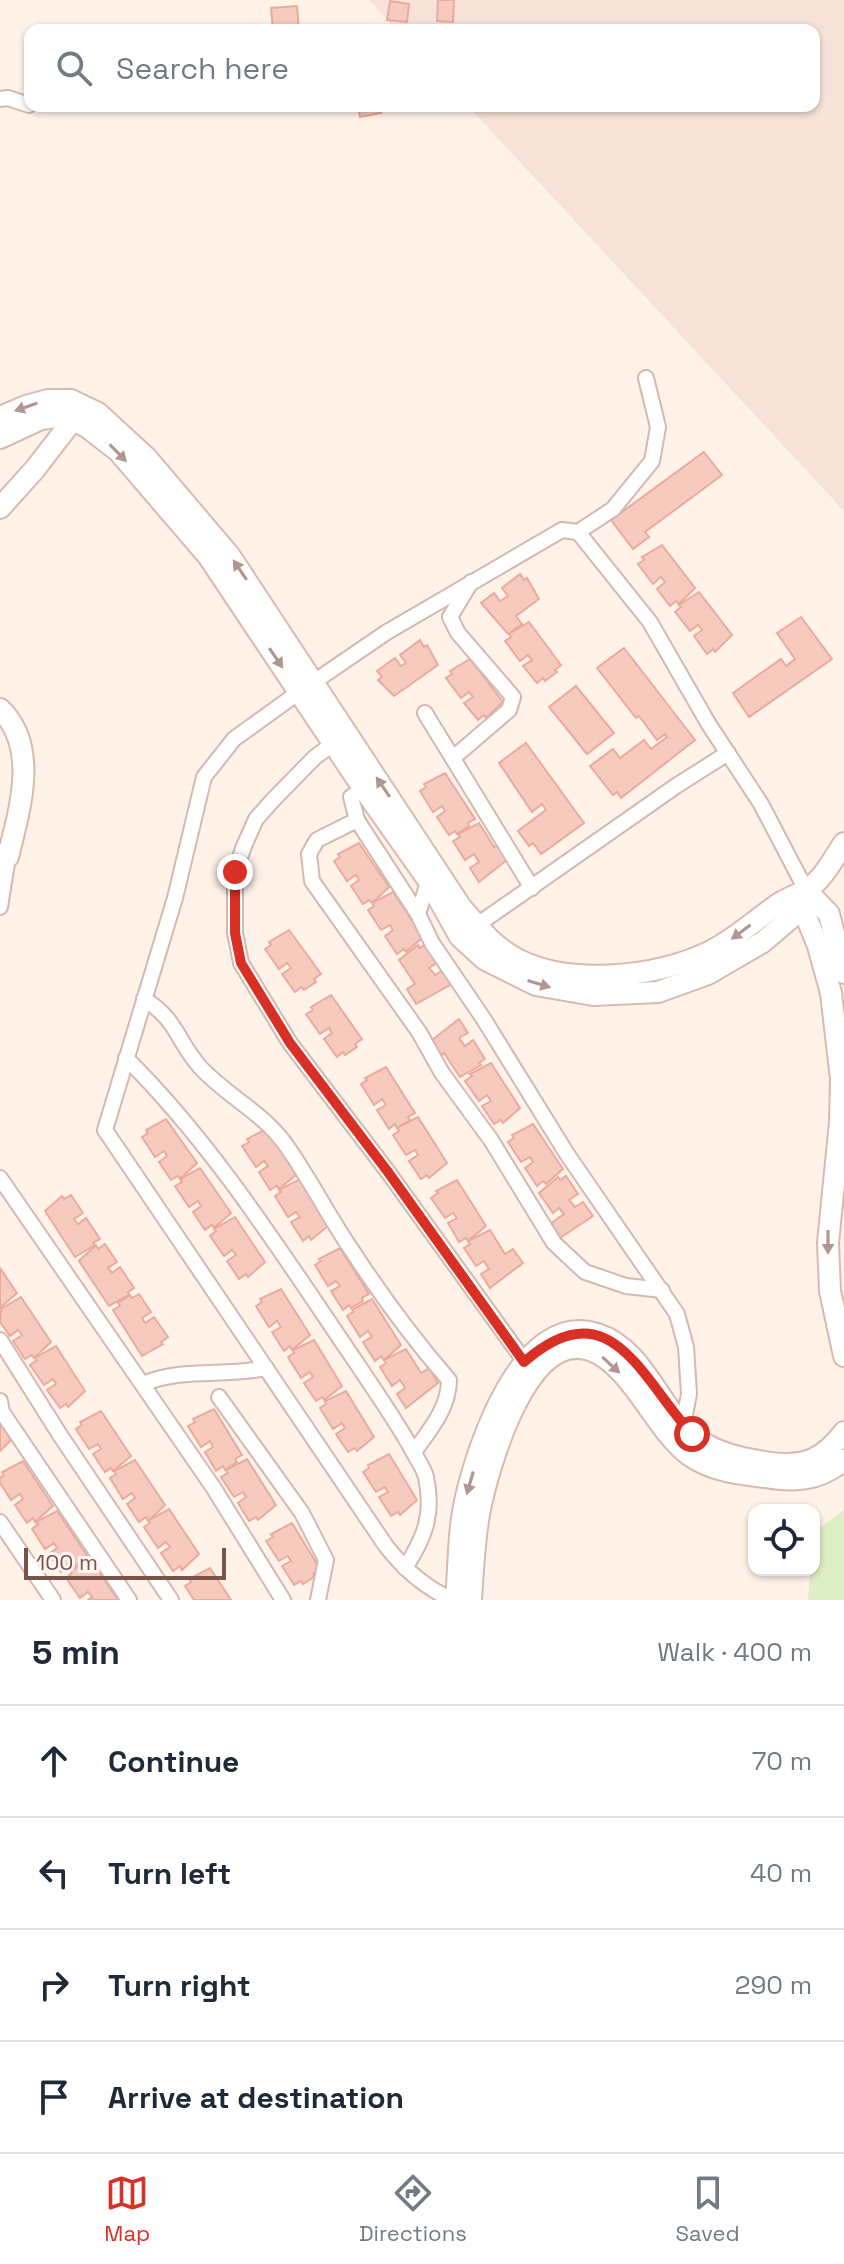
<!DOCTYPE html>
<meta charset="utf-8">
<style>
body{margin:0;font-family:"Space Grotesk",sans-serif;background:#f6f6f7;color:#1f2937}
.controls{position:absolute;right:24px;bottom:24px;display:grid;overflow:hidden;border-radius:16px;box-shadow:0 2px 6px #0004}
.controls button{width:72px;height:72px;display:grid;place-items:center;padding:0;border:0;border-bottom:2px solid #e0e1e3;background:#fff;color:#1f2937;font:40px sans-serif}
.scale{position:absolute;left:24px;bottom:20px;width:202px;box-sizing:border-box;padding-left:8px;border:4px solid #7b524a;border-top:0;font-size:22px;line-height:28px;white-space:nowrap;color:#7b524a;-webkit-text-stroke:6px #fff7f1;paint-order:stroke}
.stop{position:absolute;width:24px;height:24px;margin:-18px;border:6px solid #d93025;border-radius:50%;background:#fff}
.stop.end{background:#d93025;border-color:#fff;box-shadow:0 2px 8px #0008}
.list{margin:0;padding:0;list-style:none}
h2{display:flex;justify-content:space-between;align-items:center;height:104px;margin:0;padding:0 32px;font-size:34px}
h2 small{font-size:26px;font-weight:400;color:#747a83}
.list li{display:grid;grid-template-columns:52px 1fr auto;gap:24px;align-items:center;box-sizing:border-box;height:112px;padding:0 32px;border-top:2px solid #e0e1e3}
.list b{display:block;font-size:30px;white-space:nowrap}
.list em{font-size:26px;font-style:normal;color:#747a83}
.icon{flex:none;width:44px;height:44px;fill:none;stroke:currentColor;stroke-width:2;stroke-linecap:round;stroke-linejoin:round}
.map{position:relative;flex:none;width:844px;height:1600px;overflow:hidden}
.search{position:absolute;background:#fff;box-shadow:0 2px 6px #0004;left:24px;right:24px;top:24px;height:88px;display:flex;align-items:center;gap:20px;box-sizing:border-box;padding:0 28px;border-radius:16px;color:#747a83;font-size:30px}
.sheet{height:552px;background:#fff}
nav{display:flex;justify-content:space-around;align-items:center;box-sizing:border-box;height:112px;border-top:2px solid #e0e1e3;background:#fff;font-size:22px;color:#747a83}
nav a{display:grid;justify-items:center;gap:4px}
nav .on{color:#d93025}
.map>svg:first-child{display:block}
.residential{fill:#f6e2d7}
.green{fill:#deeec5}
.building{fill:#f6cabe;stroke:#eaab9d;stroke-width:2}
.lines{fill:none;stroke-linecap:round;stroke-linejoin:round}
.street-casing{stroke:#d4b9b0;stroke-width:18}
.secondary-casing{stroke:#dabaaf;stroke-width:24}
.street{stroke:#fff;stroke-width:14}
.secondary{stroke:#fff;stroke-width:20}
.oneway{fill:#b09792}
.route{stroke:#d93025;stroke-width:10}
</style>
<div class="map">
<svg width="844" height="1600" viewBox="0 0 844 1600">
<rect width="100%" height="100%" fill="#fef2e9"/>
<path class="residential" d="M369,0H844V511L468,106H814V30H397Z"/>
<path class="green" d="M844,1510V1600H808L810,1570H814V1532Z"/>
<g class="building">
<path d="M438,0H454L453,22L437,21Z"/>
<path d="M390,1L409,4L407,22L387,20Z"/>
<path d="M297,6L299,30H273L271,8Z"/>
<path d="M358,106H380L381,113L360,117Z"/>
<path d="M704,452L722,475L645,532L649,537L633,549L611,520Z"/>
<path d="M662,545L695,588L679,604L676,601L670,606L657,589L665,582L661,577L653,584L638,564L644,560L642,557Z"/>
<path d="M520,574L524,580L527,578L539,599L516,616L522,624L508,634L481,603L494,593L500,601L508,596L502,588Z"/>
<path d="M699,592L732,635L715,652L713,649L707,654L694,636L702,630L698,625L690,631L675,612L681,607L679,605Z"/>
<path d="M801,617L832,659L749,717L733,693L781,659L786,666L795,659L777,633Z"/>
<path d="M529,622L561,665L555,670L557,672L545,681L543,678L537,683L523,666L532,660L528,655L520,661L505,641L511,637L509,634Z"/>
<path d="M420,640L424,647L427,645L438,665L394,696L378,680L382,677L377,671L395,658L401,666L406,663L400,655Z"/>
<path d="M624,648L695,740L621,798L617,792L613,795L590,766L613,749L620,758L644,740L651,749L667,737L665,734L657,740L639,716L636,718L597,668Z"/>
<path d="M470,659L503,702L486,718L484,715L478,720L464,703L473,697L469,692L461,698L446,678L452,674L450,671Z"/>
<path d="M576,686L614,733L587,754L549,707Z"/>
<path d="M526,743L584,823L541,854L533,843L529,846L518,831L546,810L542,804L532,812L499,763Z"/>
<path d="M445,773L475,819L468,823L469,826L457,834L455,831L449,835L437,817L445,811L442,806L433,812L420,791L426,787L424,784Z"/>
<path d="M479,823L494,847L503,842L512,856L479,882L470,868L479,862L474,854L465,860L453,841L460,837L458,834Z"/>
<path d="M359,843L389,887L372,903L369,900L363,904L351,886L359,880L356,875L347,881L334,861L340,857L338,854Z"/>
<path d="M393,892L423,937L406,952L404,949L397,954L385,936L393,930L390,925L381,930L368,910L374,906L372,903Z"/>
<path d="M289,930L321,974L314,979L316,982L304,990L301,987L295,992L282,974L291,968L287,963L279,969L265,949L271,945L269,942Z"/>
<path d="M426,944L438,962L429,968L435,975L443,970L452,984L416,1004L407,989L415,984L399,960L418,945L420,948Z"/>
<path d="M331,995L362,1039L355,1044L357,1047L345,1055L343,1052L337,1057L324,1039L332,1033L329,1028L320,1034L306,1014L313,1010L311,1007Z"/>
<path d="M459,1019L468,1033L459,1038L465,1046L473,1040L485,1059L479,1063L481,1065L460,1077L444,1053L436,1059L427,1044Z"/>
<path d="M491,1063L520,1108L503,1123L501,1120L494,1124L482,1106L491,1101L487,1095L479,1101L465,1081L472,1076L470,1074Z"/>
<path d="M386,1067L415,1113L408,1117L410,1120L397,1128L395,1124L389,1129L377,1110L386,1105L382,1099L374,1105L361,1084L367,1080L365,1078Z"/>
<path d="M418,1117L447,1163L429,1178L427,1175L421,1179L409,1161L418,1155L415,1150L406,1155L393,1135L399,1131L397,1128Z"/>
<path d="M166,1119L197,1163L180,1179L178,1176L171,1180L159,1162L167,1156L164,1151L155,1157L142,1137L148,1133L146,1130Z"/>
<path d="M533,1124L563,1169L546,1184L543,1181L537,1186L525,1168L533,1162L530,1157L521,1162L508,1142L514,1138L512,1135Z"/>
<path d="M268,1128L297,1174L279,1189L277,1186L270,1190L259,1172L268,1166L264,1161L256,1167L242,1146L249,1142L247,1139Z"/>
<path d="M200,1168L231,1213L214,1228L212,1225L205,1230L193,1212L201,1206L198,1201L189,1207L175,1186L182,1182L180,1179Z"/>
<path d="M566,1176L578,1194L569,1200L575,1207L583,1202L593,1216L557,1240L547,1226L564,1214L559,1208L553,1213L539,1193L558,1177L560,1180Z"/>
<path d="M300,1179L329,1225L311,1240L309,1236L303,1241L291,1222L300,1217L296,1212L288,1217L275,1196L281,1192L279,1190Z"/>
<path d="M457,1180L486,1226L468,1241L466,1238L459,1242L448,1223L457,1218L453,1213L445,1218L431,1198L438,1193L436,1191Z"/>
<path d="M71,1195L83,1213L74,1219L78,1224L86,1218L100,1239L93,1243L95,1245L75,1257L45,1211L62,1196L64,1199Z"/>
<path d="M235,1217L265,1262L248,1277L246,1274L239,1279L227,1261L236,1255L232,1250L224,1256L210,1236L216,1231L214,1229Z"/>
<path d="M490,1230L505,1254L513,1249L523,1263L490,1288L481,1274L489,1269L484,1261L476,1266L464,1248L470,1244L468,1241Z"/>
<path d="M105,1244L117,1262L108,1268L112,1273L120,1267L134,1288L128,1292L129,1295L109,1306L79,1261L96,1245L98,1249Z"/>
<path d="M340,1248L369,1294L362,1298L363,1301L351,1308L349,1305L343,1310L331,1291L340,1286L336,1281L328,1286L315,1265L321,1261L319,1259Z"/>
<path d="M0,1268L17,1293L0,1308Z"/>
<path d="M281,1289L310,1335L292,1350L290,1346L284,1351L272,1332L281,1327L277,1321L269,1327L256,1306L262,1302L260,1299Z"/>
<path d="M139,1294L151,1312L142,1318L145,1323L154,1317L168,1337L161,1342L163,1344L142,1356L113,1310L120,1306L118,1303L130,1295L132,1298Z"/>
<path d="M21,1297L51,1342L34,1358L32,1355L25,1359L13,1341L22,1335L18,1330L10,1336L0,1322L1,1309Z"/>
<path d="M372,1299L401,1345L384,1360L381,1356L375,1361L363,1342L372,1337L368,1331L360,1337L347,1316L353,1312L352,1310Z"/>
<path d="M314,1340L342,1386L324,1400L323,1397L316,1401L304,1383L313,1377L310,1372L301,1378L288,1357L294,1353L293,1350Z"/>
<path d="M56,1346L85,1391L68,1407L66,1404L60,1408L47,1390L56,1384L53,1379L44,1385L30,1365L37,1360L35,1358Z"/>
<path d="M406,1349L421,1373L429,1368L438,1383L406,1408L397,1394L405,1388L400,1380L392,1386L380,1367L386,1363L384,1360Z"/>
<path d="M346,1391L374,1437L357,1451L355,1448L348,1452L336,1434L345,1428L342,1423L333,1429L320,1408L326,1404L325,1401Z"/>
<path d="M214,1409L242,1455L235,1459L237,1462L225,1470L223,1466L216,1471L205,1452L213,1447L210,1441L201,1447L188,1426L195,1422L193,1419Z"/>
<path d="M101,1411L131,1456L113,1471L111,1468L105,1472L93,1454L101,1449L98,1444L89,1449L76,1429L82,1425L80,1422Z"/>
<path d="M0,1423L11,1440L0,1451Z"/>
<path d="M389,1454L417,1500L400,1515L398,1512L391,1516L379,1497L388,1492L385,1487L376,1492L363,1472L369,1468L368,1465Z"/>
<path d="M247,1459L276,1505L258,1520L256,1517L249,1521L238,1503L246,1497L243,1492L234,1497L221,1477L228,1473L226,1470Z"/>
<path d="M135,1460L165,1505L148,1521L146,1517L139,1522L127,1504L135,1498L132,1493L123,1499L110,1478L116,1474L114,1471Z"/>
<path d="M23,1461L53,1506L35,1522L33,1518L27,1523L15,1505L23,1499L20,1494L11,1500L0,1483V1478L4,1475L2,1472Z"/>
<path d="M169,1509L199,1554L182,1570L180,1566L173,1571L161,1553L170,1547L166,1542L158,1548L144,1527L150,1523L149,1520Z"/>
<path d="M57,1511L87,1555L70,1571L67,1568L61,1572L49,1554L57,1548L54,1543L45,1549L32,1529L38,1524L36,1522Z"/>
<path d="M292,1523L320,1569L313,1574L315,1576L303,1584L301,1581L294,1585L282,1566L291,1561L288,1556L279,1561L266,1541L273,1537L271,1534Z"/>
<path d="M91,1560L118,1600H88L92,1597L88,1592L80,1598L66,1578L72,1573L70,1571Z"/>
<path d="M210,1568L231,1600H194L185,1586L191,1582L189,1579Z"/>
</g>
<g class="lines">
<g class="street-casing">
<g id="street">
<path d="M0,99L8,98L29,105"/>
<path d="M578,532L650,622L708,723L761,804L806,890"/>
<path d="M425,713L532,888"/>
<path d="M340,739L315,757L272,801L256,819L244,846L235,872V933L241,963L290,1043L388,1172L530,1369"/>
<path d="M453,758L509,710L513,697L458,633L450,617L471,582"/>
<path d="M357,820L351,797L363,788"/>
<path d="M430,876L418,914L432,943L483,1018L567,1154L677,1314L686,1347L689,1394L682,1430"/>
<path d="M0,907L8,857"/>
<path d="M418,914L357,820L317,840L309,854L312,881L419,1032L442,1073L491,1140L554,1243L585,1272L626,1286L662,1290"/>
<path d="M470,930L676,786L728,753"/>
<path d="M144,999C178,1020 177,1042 201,1068C226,1095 261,1112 283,1141C308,1175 327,1214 351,1249C381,1295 413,1339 449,1380C449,1408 429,1431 414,1452"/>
<path d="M126,1058C217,1148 288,1263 360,1368C379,1397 399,1425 415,1455C419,1462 424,1469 426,1477C434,1514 425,1537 405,1568"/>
<path d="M0,1178L213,1487L283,1600"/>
<path d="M0,1340L60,1435L171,1600"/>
<path d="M143,1384C183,1367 224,1377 266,1368"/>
<path d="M219,1397L302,1513L326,1560L318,1600"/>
<path d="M0,1401L2,1412L129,1600"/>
<path d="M0,1522L53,1600"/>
<path d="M453,1600C425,1588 404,1569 386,1546L105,1130L175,898L204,777L234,739L299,692L387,632L562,530L578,532L613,509L652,461L658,427L646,378"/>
</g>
</g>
<g class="secondary-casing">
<g id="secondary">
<path d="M0,417L26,406L48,400H71L98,413L146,457L230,556L461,907C478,927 494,948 519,960C571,986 657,977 709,952C733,940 752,923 774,907C784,899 795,896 806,890C823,880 833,859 844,843"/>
<path d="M0,438L41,419L63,416L87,427L118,451L208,556L363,788L428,880L460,937L484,959L536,985L593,995L658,992L708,974L763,942L791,918L806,890"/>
<path d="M0,508L35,469L79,412"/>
<path d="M0,709C40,747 19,811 8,857L0,854"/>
<path d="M806,890L829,914L844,973"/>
<path d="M806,894L807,919L818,946L831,993L841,1079L840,1122L828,1243L830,1291L844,1356"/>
<path d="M456,1600C459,1566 458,1530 466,1497C478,1445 522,1310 597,1334C649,1350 661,1421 707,1445C727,1456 750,1460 771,1463C805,1467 824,1459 844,1432"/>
<path d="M471,1600C473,1570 474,1539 480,1509C489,1466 527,1329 590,1350C630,1363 656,1431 689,1455C711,1471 739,1474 764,1477C795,1482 819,1481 844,1460"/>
</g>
</g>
<use href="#street" class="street"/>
<use href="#secondary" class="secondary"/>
</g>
<defs><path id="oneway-solid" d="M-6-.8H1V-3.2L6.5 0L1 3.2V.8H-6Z" transform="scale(2)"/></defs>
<g class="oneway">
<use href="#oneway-solid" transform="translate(26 407) rotate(161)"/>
<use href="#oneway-solid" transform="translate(118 453) rotate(46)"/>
<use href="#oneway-solid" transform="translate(240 570) rotate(-124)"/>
<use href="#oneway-solid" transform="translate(276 658) rotate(56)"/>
<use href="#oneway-solid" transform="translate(383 787) rotate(-124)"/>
<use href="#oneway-solid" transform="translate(741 932) rotate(143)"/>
<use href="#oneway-solid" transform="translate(539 984) rotate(17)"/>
<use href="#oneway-solid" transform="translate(828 1242) rotate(90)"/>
<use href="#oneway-solid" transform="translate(611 1365) rotate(43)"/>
<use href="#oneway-solid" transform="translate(470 1483) rotate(106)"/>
</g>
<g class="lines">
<path class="route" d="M235,872V933L241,963L290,1043L388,1172L524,1362C610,1287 640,1377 692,1434"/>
</g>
</svg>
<div class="controls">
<button><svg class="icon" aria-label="locate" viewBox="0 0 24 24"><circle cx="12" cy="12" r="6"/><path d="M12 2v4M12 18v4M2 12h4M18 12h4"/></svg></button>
</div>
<div class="scale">100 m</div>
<div class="stop" style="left:692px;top:1434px"></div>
<div class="stop end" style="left:235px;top:872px"></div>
<div class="search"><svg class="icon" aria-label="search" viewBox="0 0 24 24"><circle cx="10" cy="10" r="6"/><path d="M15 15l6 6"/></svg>Search here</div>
</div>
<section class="sheet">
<h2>5 min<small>Walk · 400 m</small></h2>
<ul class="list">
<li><svg class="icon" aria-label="ahead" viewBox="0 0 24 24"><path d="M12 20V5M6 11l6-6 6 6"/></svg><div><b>Continue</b></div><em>70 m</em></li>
<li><svg class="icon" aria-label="left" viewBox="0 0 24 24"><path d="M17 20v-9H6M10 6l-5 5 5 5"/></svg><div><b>Turn left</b></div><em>40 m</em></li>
<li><svg class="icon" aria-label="right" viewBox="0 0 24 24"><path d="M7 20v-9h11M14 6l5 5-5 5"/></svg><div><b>Turn right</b></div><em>290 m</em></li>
<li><svg class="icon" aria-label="arrive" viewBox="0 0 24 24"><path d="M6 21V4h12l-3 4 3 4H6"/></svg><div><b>Arrive at destination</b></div></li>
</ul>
</section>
<nav>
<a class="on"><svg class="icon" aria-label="map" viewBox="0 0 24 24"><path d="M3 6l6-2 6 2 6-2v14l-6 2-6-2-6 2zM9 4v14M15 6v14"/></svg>Map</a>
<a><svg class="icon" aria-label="directions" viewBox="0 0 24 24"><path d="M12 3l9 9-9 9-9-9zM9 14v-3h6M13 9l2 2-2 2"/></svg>Directions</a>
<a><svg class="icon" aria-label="saved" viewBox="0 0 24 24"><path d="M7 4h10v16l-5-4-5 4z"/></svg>Saved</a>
</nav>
